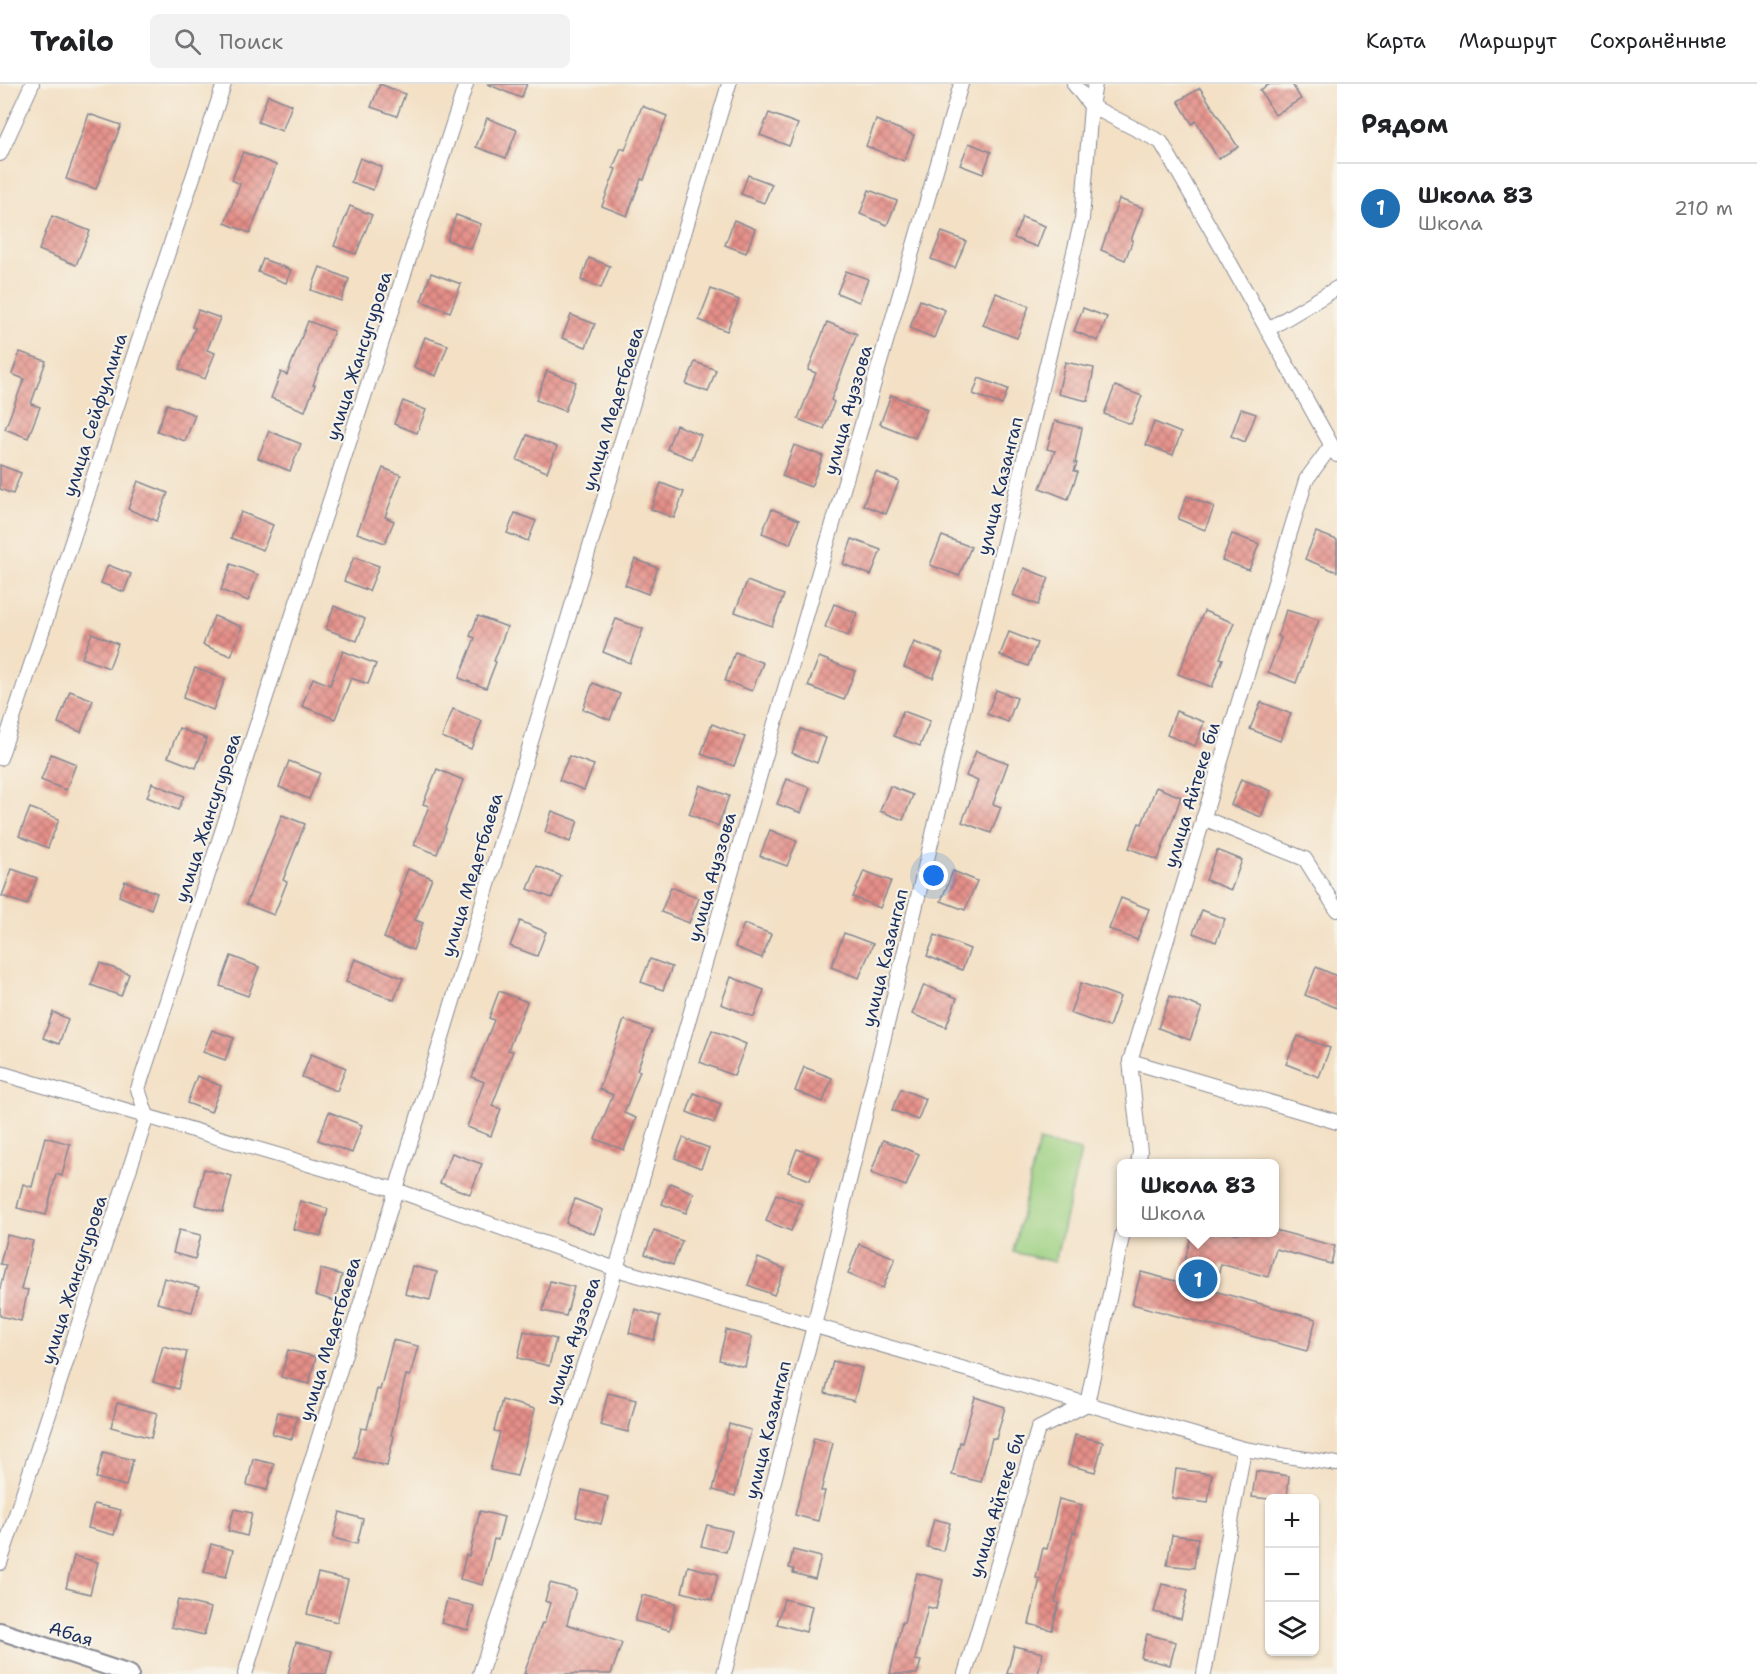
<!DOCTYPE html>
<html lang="ru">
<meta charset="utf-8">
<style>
body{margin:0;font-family:"Shantell Sans",sans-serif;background:#f2f2f2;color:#202124}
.controls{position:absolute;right:18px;bottom:18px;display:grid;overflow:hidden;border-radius:9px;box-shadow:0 2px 4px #0004}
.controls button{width:54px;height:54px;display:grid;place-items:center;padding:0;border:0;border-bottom:2px solid #e0e0e0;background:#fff;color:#202124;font:30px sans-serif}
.you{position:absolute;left:934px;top:792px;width:21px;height:21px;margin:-15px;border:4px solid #fff;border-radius:50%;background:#1a73e8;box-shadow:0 0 0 9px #1a73e833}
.badge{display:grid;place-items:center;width:39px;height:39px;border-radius:50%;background:#1f6fb2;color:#fff;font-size:20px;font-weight:700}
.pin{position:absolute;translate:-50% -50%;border:3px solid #fff;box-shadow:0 2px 6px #0006}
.popup{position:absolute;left:1117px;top:1075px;width:162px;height:78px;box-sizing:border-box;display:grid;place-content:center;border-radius:9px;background:#fff;filter:drop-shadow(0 2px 4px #0005);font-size:20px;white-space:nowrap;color:#757577}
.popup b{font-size:22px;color:#202124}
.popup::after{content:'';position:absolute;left:50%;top:100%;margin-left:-12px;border:12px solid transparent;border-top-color:#fff}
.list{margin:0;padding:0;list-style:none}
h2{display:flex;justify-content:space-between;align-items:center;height:78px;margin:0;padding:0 24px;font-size:26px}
h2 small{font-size:20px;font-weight:400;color:#757577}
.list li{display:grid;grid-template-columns:39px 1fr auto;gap:18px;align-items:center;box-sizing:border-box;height:90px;padding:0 24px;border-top:2px solid #e0e0e0}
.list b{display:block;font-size:22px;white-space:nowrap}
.list p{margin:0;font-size:20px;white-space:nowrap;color:#757577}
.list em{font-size:20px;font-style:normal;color:#757577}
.icon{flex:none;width:33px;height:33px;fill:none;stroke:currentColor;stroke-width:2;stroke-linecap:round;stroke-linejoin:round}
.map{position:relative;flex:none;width:1337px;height:1590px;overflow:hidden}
header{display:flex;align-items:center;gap:36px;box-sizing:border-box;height:84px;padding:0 30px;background:#fff;border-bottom:2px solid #e0e0e0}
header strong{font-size:28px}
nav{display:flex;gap:33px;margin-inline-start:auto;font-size:21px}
.search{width:420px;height:54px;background:#f2f2f2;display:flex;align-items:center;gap:15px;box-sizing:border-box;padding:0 21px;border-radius:9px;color:#757577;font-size:22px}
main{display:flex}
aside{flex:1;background:#fff}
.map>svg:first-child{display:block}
.pitch{fill:#9bd081;stroke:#5b8070;stroke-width:1.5}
.building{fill:url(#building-cross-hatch)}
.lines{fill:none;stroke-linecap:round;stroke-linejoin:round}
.minor-casing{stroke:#878892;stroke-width:16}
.tertiary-casing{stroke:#878892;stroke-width:20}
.minor{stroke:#fff;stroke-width:14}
.tertiary{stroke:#fff;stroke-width:16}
.labels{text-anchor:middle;stroke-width:4.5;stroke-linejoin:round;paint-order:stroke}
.street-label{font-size:18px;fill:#1b2f5e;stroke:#f7f3e8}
</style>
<header>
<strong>Trailo</strong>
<div class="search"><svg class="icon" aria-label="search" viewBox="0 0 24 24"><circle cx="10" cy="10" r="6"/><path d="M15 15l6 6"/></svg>Поиск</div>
<nav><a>Карта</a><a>Маршрут</a><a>Сохранённые</a></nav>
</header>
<main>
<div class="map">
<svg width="1337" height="1590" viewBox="0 0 1337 1590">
<defs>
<pattern id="building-cross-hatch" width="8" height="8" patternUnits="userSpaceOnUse" patternTransform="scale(1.5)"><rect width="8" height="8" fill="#e58f88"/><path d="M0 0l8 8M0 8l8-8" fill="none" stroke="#b97572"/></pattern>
</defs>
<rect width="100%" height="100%" fill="#f7f3e8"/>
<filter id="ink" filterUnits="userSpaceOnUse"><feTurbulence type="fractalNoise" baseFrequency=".0167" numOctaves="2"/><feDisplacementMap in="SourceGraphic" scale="12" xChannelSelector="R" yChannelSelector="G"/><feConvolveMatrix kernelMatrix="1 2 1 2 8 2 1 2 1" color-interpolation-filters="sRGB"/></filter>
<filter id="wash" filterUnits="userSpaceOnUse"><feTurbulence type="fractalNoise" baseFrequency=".008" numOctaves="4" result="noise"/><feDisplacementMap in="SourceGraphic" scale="24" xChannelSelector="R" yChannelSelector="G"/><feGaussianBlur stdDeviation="1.35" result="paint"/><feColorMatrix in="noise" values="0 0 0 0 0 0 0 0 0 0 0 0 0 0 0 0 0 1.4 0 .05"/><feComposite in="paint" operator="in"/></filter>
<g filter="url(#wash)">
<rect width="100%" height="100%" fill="#f3e0c5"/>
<path class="pitch" d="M1039,1057L1081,1067L1055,1178L1013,1168Z"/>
<g id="blocks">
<g class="building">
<path d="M380,0L405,10L397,32L371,23Z"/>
<path d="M487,0H527L521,14Z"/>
<path d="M1270,0H1292L1301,15L1275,31L1260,6Z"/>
<path d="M1200,4L1238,63L1218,75L1196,37L1192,40L1178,17Z"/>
<path d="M268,11L292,21L282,47L258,38Z"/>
<path d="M642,22L667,32L650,76H651L644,96L641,95L627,132L602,122L616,85L613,84L621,64L625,66Z"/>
<path d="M769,29L798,40L789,62L760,51Z"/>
<path d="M89,30L121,41L96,105L66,95Z"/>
<path d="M487,34L517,46L506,74L476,63Z"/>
<path d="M876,36L914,51L904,77L866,62Z"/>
<path d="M969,59L991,68L983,90L960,81Z"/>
<path d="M243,68L276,81L250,149L225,139L240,100L232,96Z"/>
<path d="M360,74L382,83L373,106L351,98Z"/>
<path d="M748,91L772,100L764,119L741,110Z"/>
<path d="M869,106L897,117L887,141L860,130Z"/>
<path d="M1119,115L1143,124L1131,156H1133L1125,176L1101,166Z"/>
<path d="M350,122L372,131L356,170L334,162Z"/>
<path d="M456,131L481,140L471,165L447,156Z"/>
<path d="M52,132L90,147L76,181L39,166Z"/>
<path d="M1022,133L1045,142L1037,163L1014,154Z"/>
<path d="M734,136L755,145L746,169L725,161Z"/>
<path d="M942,148L966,157L955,184L931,175Z"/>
<path d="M589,174L610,182L601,204L581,196Z"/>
<path d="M263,175L291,186L286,199L258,188Z"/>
<path d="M320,183L349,195L341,217L311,206Z"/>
<path d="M846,187L868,195L859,218L837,209Z"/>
<path d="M431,189L461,200L450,228L421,217Z"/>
<path d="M711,205L739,216L727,247L699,236Z"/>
<path d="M996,209L1029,222L1017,254L983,241Z"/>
<path d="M920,216L945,226L934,254L910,244Z"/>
<path d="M1083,224L1107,233L1098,257L1074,247Z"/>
<path d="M198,226L220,234L207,266L215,269L205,295L179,285L195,244L192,243Z"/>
<path d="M571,231L595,240L586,263L562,254Z"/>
<path d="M308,237L334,247L313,301H315L305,327L271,314L281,288L287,291Z"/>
<path d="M827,238L857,250L831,316L834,318L824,345L798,335L816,289L808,286Z"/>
<path d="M425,253L448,261L436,292L414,283Z"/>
<path d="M20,268L46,277L31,320L40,323L28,354L5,345L24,295L12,290Z"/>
<path d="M695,278L716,286L708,308L686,300Z"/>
<path d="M1065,278L1094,284L1088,317L1058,310Z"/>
<path d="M547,287L576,298L565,327L536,316Z"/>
<path d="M979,294L1008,305L1002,321L973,310Z"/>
<path d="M1115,302L1142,312L1131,340L1104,330Z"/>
<path d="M891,311L927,325L915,354L880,340Z"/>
<path d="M403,317L426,326L417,349L394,340Z"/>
<path d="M167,320L195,331L185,357L157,347Z"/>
<path d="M1241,325L1256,330L1245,358L1231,352Z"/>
<path d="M1055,337L1082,344L1075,379H1077L1074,387L1078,388L1068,415L1040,404L1055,367L1047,365Z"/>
<path d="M1154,338L1181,349L1173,371L1146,361Z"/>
<path d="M676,341L701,351L692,375L667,365Z"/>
<path d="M269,347L301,360L290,387L258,374Z"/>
<path d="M527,351L557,363L547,388L517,376Z"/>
<path d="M794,361L823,372L811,403L782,392Z"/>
<path d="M0,381L21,389L13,410L0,405Z"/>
<path d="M383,384L401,391L385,433L394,437L385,459L357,449Z"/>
<path d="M876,388L899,397L886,430L863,421Z"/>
<path d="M138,397L168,409L157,437L128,425Z"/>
<path d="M661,399L684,408L674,434L651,425Z"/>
<path d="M1187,412L1214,423L1205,446L1178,435Z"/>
<path d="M772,425L799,436L790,460L762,449Z"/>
<path d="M241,428L273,441L263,466L231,454Z"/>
<path d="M515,429L536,437L528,457L507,449Z"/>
<path d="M1316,448L1337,456V488L1305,475Z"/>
<path d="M1232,450L1259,460L1249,486L1222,476Z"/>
<path d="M942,452L971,463L959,492L930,481Z"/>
<path d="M852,455L881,466L871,491L843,480Z"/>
<path d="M354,473L379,482L369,507L344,497Z"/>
<path d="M635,475L658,484L648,510L625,501Z"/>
<path d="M231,480L258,491L248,517L221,506Z"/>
<path d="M108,481L131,490L124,508L101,499Z"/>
<path d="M1024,484L1049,494L1038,521L1013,511Z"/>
<path d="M747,497L784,511L772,542L735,528Z"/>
<path d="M834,520L857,529L848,552L825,543Z"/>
<path d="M334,522L365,535L357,557L326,545Z"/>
<path d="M1286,526L1319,536L1296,599L1268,588L1281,554L1278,552Z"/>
<path d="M1204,527L1234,539L1220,574L1223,575L1212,603L1178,590Z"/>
<path d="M214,532L242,543L231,572L203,561Z"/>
<path d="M478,532L507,543L494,577L496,578L486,604L459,594L475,554L470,552Z"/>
<path d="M616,535L643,545L630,579L603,568Z"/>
<path d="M1009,548L1037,559L1028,582L1000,571Z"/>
<path d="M92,549L118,560L109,584L82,574Z"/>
<path d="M914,558L943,569L933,594L904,583Z"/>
<path d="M343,567L376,580L368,600L351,594L335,635L302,622L313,594L330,601Z"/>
<path d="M735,568L763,579L752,607L725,597Z"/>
<path d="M819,573L855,587L844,616L808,602Z"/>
<path d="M195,584L225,595L213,626L183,614Z"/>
<path d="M593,599L620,610L610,636L583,625Z"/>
<path d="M996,606L1017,614L1008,638L987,630Z"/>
<path d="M70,607L93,616L81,648L58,639Z"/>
<path d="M1261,618L1291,630L1280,657L1250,645Z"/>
<path d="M453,625L482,637L471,665L442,653Z"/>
<path d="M903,627L930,637L920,662L894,652Z"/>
<path d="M1176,627L1204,638L1195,662L1167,651Z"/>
<path d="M712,640L745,653L734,682L701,670Z"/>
<path d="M179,644L207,655L196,684L168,673Z"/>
<path d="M801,645L826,654L817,679L792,669Z"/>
<path d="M976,667L1008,679L993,720L1001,723L991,749L962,738L978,697L966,692Z"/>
<path d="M51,670L76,680L66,706L41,696Z"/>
<path d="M569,672L594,681L584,706L559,696Z"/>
<path d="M289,677L320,689L309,715L279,703Z"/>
<path d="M437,685L463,696L445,744L446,745L437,770L414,761L429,722L423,720Z"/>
<path d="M787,695L810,704L801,729L777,720Z"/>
<path d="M1241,695L1271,707L1261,733L1231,721Z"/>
<path d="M152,699L184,712L178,726L147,713Z"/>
<path d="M700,701L729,712L718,742L689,730Z"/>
<path d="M890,702L913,711L903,736L880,727Z"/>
<path d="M1156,703L1181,713L1158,776L1129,764L1139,739L1142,740Z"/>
<path d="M30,724L59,735L48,764L19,752Z"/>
<path d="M552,727L578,737L570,758L545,748Z"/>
<path d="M282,731L305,740L283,796L287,798L274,831L246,820Z"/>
<path d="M770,746L797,757L787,782L760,772Z"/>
<path d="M1217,766L1242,776L1231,806L1206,796Z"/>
<path d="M537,782L561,792L552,814L528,805Z"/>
<path d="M12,785L37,794L27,821L2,812Z"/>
<path d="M408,785L432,794L415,836L423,839L413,866L384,854L402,809L399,808Z"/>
<path d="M864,787L891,797L880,824L853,813Z"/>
<path d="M953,787L977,797L965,826L941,817Z"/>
<path d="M125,797L157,809L151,825L119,812Z"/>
<path d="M671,803L699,814L689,839L661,828Z"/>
<path d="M1121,814L1149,825L1137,856L1109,845Z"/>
<path d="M1202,826L1225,835L1216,858L1193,849Z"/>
<path d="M520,837L546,848L537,872L510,862Z"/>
<path d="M744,840L771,850L762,874L735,863Z"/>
<path d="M844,849L873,860L859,894L831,883Z"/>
<path d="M935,851L970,865L962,886L927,872Z"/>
<path d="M231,872L259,883L248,912L220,902Z"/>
<path d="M355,875L403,894L394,916L346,898Z"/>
<path d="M650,875L672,883L663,906L641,898Z"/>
<path d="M100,879L129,890L121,912L91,901Z"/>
<path d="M1316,883L1337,892V924L1305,911Z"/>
<path d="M731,893L764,906L754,933L721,920Z"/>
<path d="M1081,899L1120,913L1109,943L1070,929Z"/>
<path d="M924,901L957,914L946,943L912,930Z"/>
<path d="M499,907L527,918L508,966L513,967L492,1022L501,1025L491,1052L467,1043L484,998L472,993L494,936L489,934Z"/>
<path d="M1170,912L1202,924L1190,956L1158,944Z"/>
<path d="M53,928L68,935L59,960L43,954Z"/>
<path d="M624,936L652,947L637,986L640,987L624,1029L636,1034L624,1066L595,1055L613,1011L599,1005Z"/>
<path d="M212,946L234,954L225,976L203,968Z"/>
<path d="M712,946L746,960L734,992L700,978Z"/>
<path d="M1298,952L1330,964L1319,993L1286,980Z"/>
<path d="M311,970L346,984L337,1007L302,993Z"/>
<path d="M804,983L832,994L823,1018L795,1007Z"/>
<path d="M197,992L221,1002L211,1028L187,1019Z"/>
<path d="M901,1005L926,1015L918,1036L892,1026Z"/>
<path d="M694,1009L721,1020L714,1039L687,1028Z"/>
<path d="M329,1028L362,1041L352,1069L318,1056Z"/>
<path d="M45,1053L70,1060L62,1092L56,1090L46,1131L17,1124L23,1100L32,1103Z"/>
<path d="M683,1054L709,1064L701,1084L675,1074Z"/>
<path d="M883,1056L919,1070L906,1102L871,1089Z"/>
<path d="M797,1065L819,1073L810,1096L788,1088Z"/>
<path d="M452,1069L482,1080L470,1110L440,1099Z"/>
<path d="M204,1085L232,1092L223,1128L195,1121Z"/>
<path d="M670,1099L694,1109L686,1129L662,1120Z"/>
<path d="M776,1110L802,1120L791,1147L766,1137Z"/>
<path d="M575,1115L603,1126L594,1150L566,1139Z"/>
<path d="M300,1117L328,1125L321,1152L293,1145Z"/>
<path d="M179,1146L201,1151L195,1175L173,1169Z"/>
<path d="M654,1146L682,1157L673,1181L645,1170Z"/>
<path d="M1275,1146L1335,1162L1331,1180L1276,1165L1268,1193L1221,1180L1214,1207L1316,1235L1307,1267L1132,1220L1141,1188L1179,1198L1192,1149H1275Z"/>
<path d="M7,1151L33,1157L21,1205L28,1206L21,1237L0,1232V1204L6,1181L0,1180Z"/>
<path d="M859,1160L895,1174L883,1204L848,1190Z"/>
<path d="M758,1174L785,1185L774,1211L748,1201Z"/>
<path d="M412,1182L437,1188L430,1216L405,1210Z"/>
<path d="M321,1185L342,1191L335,1217L315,1211Z"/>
<path d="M164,1194L199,1203L192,1228L157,1219Z"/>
<path d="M550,1197L574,1203L566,1232L543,1227Z"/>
<path d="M635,1225L660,1232L654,1256L629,1249Z"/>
<path d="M726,1246L752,1253L745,1283L719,1276Z"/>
<path d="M524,1247L556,1255L549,1282L518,1274Z"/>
<path d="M393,1256L418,1262L410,1292L406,1291L391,1351L394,1352L387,1382L354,1374L361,1344L367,1345L377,1305L380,1306Z"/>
<path d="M163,1262L187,1268L178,1305L153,1298Z"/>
<path d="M288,1266L316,1273L309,1300L281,1293Z"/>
<path d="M833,1277L862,1284L854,1317L825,1309Z"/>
<path d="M608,1309L636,1316L628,1348L600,1341Z"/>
<path d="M975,1313L1005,1323L996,1355L992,1354L981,1398L952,1391L960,1358L962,1359Z"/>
<path d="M502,1316L535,1325L517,1392L490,1386L500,1348L494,1347Z"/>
<path d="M117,1319L157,1329L151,1354L111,1343Z"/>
<path d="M278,1328L297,1333L292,1355L272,1350Z"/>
<path d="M729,1340L751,1346L735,1412L713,1406Z"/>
<path d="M1075,1351L1103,1358L1095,1388L1068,1381Z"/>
<path d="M814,1354L833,1359L821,1407H825L818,1437L795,1431Z"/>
<path d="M103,1368L133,1376L126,1402L96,1394Z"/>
<path d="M253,1375L274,1380L267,1406L247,1401Z"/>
<path d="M1176,1385L1212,1390L1208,1419L1172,1414Z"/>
<path d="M1256,1387L1289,1392L1287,1414L1269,1415L1252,1413Z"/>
<path d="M582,1406L608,1413L601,1440L576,1433Z"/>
<path d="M1059,1415L1082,1421L1075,1449L1073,1448L1055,1518L1059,1519L1052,1546L1029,1540L1040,1495L1036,1494L1043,1464L1047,1465Z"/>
<path d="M94,1420L121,1426L114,1451L88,1444Z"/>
<path d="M234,1425L252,1429L247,1452L228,1447Z"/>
<path d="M480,1427L504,1433L498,1456L494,1455L483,1501L460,1495L466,1471L469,1472Z"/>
<path d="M340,1428L363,1435L357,1460L333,1454Z"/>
<path d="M934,1435L950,1439L943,1467L927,1463Z"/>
<path d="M707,1441L732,1447L726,1468L701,1462Z"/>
<path d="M1172,1451L1198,1454L1194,1484L1167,1481Z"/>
<path d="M211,1460L233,1466L226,1493L204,1488Z"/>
<path d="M793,1466L821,1473L815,1495L793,1489L794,1485L789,1484Z"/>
<path d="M74,1472L98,1478L90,1510L66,1504Z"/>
<path d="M688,1482L718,1490L712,1516L682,1508Z"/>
<path d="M318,1489L348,1496L337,1538L307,1530Z"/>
<path d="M917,1489L943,1496L936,1525L928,1523L915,1576L921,1577L917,1590H890L902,1538H904Z"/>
<path d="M550,1499L576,1506L567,1540L622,1559L611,1590H524L542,1539L544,1540L550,1519L545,1517Z"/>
<path d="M1162,1500L1188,1506L1181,1535L1154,1528Z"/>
<path d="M642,1511L676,1519L670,1546L635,1537Z"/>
<path d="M784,1515L812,1522L806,1548L777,1540Z"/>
<path d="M178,1516L211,1524L204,1551L171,1543Z"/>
<path d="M447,1516L474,1522L468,1546L441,1539Z"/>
<path d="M1147,1550L1176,1558L1170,1581L1141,1574Z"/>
<path d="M296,1558L332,1567L326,1590H288Z"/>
<path d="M1014,1562L1043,1569L1038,1590H1007Z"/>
</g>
</g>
</g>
<g filter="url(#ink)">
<use href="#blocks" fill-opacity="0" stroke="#878892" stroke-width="1.5"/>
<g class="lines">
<g class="minor-casing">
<g id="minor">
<path d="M1074,0L1091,22L1161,58L1224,168L1337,371"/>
<path d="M0,70L32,0"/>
<path d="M1267,246L1337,204"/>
<path d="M0,674L224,0"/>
<path d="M1203,734L1305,775L1337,826"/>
<path d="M1130,977L1337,1038"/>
<path d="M0,989L396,1106L616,1185L1244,1365L1337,1380"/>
<path d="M1138,1080L1140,1068L1130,977L1306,396L1331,362"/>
<path d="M0,1479L147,1032L138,1005L466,0"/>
<path d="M245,1590L396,1106L729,0"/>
<path d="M480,1590L616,1185L961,0"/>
<path d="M724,1590L814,1242L1082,135L1091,22L1095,0"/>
<path d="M965,1590L1038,1345L1087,1320L1123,1148"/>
<path d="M1204,1590L1244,1365"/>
</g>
</g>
<g class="tertiary-casing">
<path id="tertiary" d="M0,1547L130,1590"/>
</g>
<use href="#minor" class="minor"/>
<use href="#tertiary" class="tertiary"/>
</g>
</g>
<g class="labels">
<g class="street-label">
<text transform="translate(359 272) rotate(-72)" y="6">улица Жансугурова</text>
<text transform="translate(613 325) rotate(-73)" y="6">улица Медетбаева</text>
<text transform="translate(848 326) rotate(-74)" y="6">улица Ауэзова</text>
<text transform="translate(95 331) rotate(-72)" y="6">улица Сейфуллина</text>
<text transform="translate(1000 402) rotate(-76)" y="6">улица Казангап</text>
<text transform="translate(1192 711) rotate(-73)" y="6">улица Айтеке би</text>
<text transform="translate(208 734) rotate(-72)" y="6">улица Жансугурова</text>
<text transform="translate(472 791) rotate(-73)" y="6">улица Медетбаева</text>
<text transform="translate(712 793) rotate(-74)" y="6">улица Ауэзова</text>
<text transform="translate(885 874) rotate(-76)" y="6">улица Казангап</text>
<text transform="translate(74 1196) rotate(-72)" y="6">улица Жансугурова</text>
<text transform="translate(330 1255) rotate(-73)" y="6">улица Медетбаева</text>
<text transform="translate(573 1257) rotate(-71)" y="6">улица Ауэзова</text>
<text transform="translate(768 1346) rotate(-76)" y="6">улица Казангап</text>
<text transform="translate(997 1421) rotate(-73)" y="6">улица Айтеке би</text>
<text transform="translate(71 1550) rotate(18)" y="6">Абая</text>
</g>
</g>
</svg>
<div class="controls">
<button>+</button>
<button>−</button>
<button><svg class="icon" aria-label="layers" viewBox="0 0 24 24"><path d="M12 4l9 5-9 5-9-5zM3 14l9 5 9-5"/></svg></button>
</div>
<div class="you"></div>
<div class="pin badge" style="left:1198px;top:1195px">1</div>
<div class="popup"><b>Школа 83</b>Школа</div>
</div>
<aside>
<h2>Рядом<small></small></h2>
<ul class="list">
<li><span class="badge">1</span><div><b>Школа 83</b><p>Школа</p></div><em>210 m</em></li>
</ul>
</aside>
</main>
